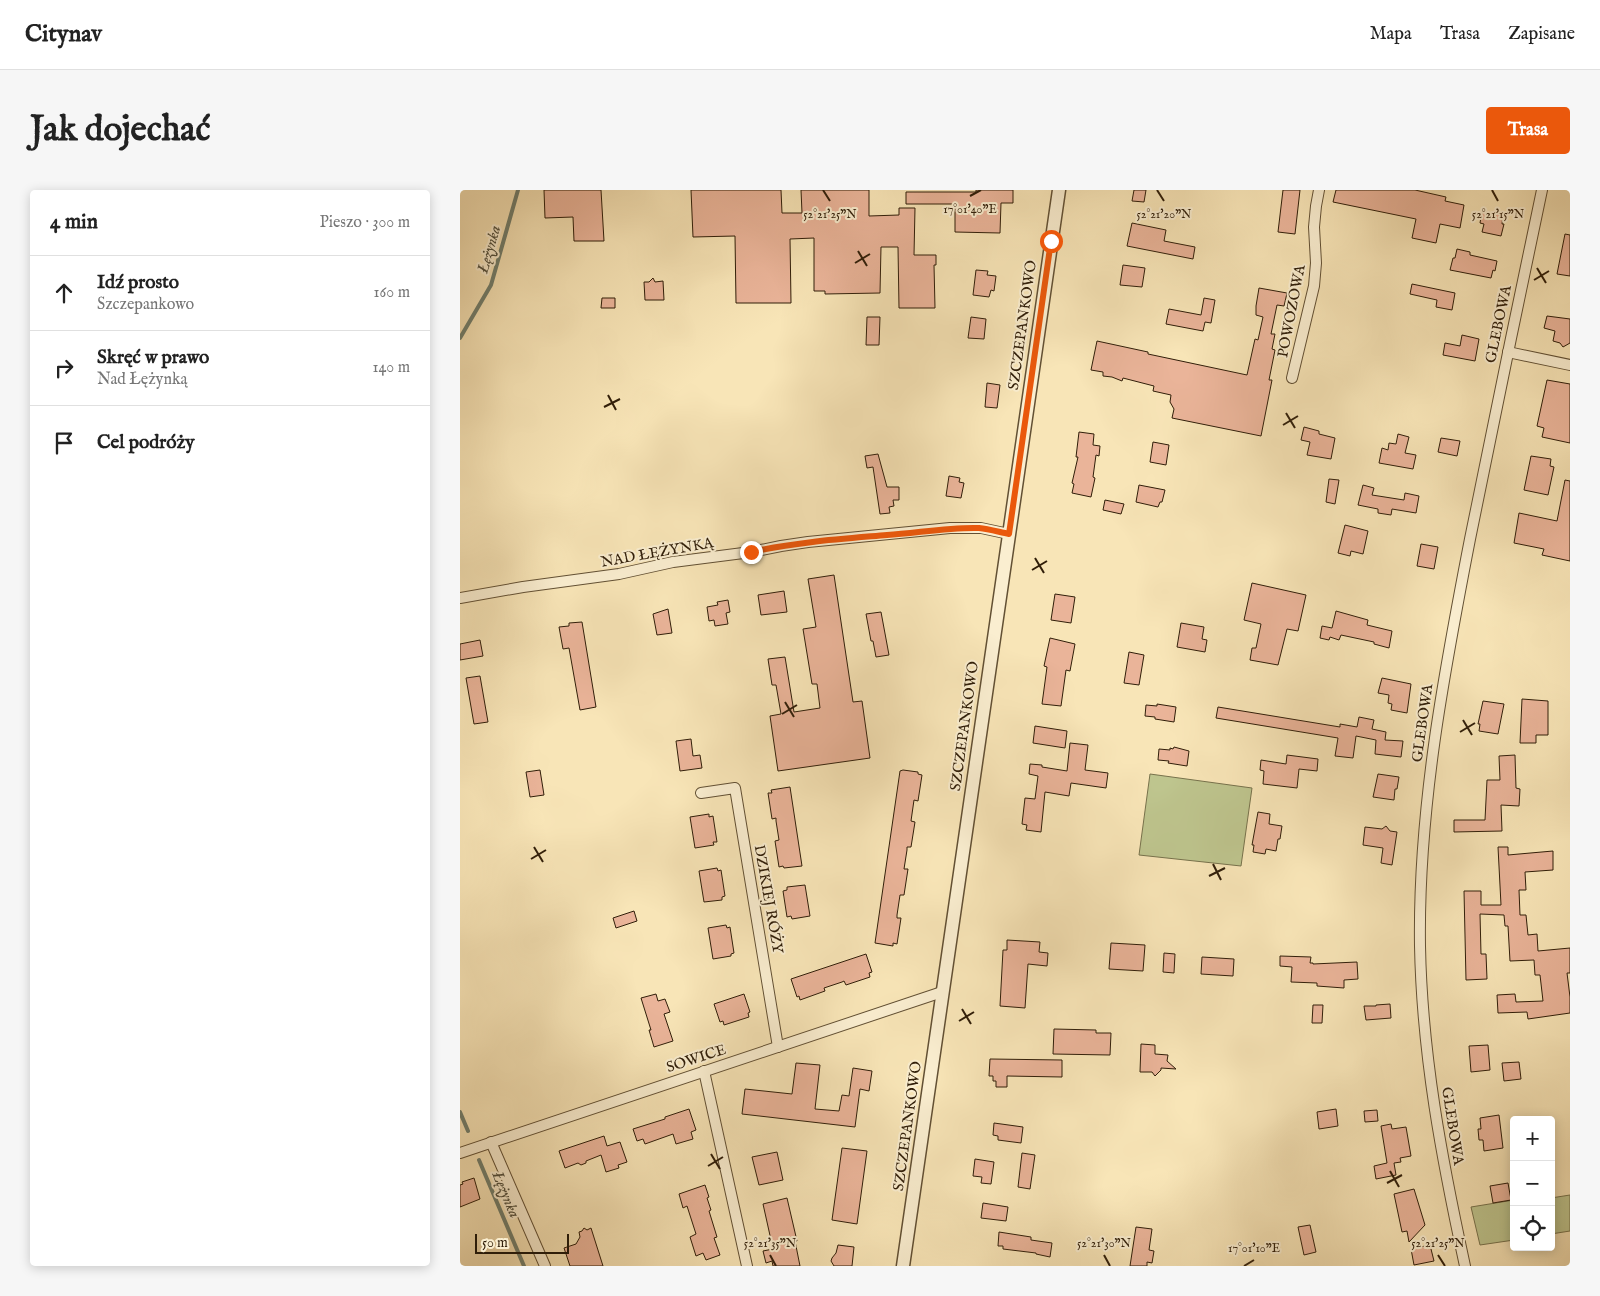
<!DOCTYPE html>
<html lang="pl">
<meta charset="utf-8">
<style>
body{margin:0;font-family:"IM FELL English",serif;background:#f6f6f6;color:#222}
.controls{position:absolute;right:15px;bottom:15px;display:grid;overflow:hidden;border-radius:5px;box-shadow:0 2px 12px #0003}
.controls button{width:45px;height:45px;display:grid;place-items:center;padding:0;border:0;border-bottom:1px solid #e0e0e0;background:#fff;color:#222;font:25px sans-serif}
.scale{position:absolute;left:15px;bottom:12px;width:94px;box-sizing:border-box;padding-left:5px;border:2px solid #301e09;border-top:0;font-size:14px;line-height:18px;white-space:nowrap;color:#301e09;-webkit-text-stroke:4px #faeed0;paint-order:stroke}
.stop{position:absolute;width:15px;height:15px;margin:-11px;border:4px solid #ea580c;border-radius:50%;background:#fff}
.stop.end{background:#ea580c;border-color:#fff;box-shadow:0 1px 5px #0008}
.list{margin:0;padding:0;list-style:none}
h2{display:flex;justify-content:space-between;align-items:center;height:65px;margin:0;padding:0 20px;font-size:21px}
h2 small{font-size:16px;font-weight:400;color:#767676}
.list li{display:grid;grid-template-columns:32px 1fr auto;gap:15px;align-items:center;box-sizing:border-box;height:75px;padding:0 20px;border-top:1px solid #e0e0e0}
.list b{display:block;font-size:19px;white-space:nowrap}
.list p{margin:0;font-size:16px;white-space:nowrap;color:#767676}
.list em{font-size:16px;font-style:normal;color:#767676}
.icon{flex:none;width:28px;height:28px;fill:none;stroke:currentColor;stroke-width:2;stroke-linecap:round;stroke-linejoin:round}
.map{position:relative;flex:none;width:1110px;height:1076px;overflow:hidden;border-radius:5px}
header{display:flex;align-items:center;gap:30px;box-sizing:border-box;height:70px;padding:0 25px;background:#fff;border-bottom:1px solid #e0e0e0}
header strong{font-size:24px}
nav{display:flex;gap:28px;margin-inline-start:auto;font-size:18px}
.intro{display:flex;align-items:center;justify-content:space-between;box-sizing:border-box;height:120px;padding:0 30px}
h1{margin:0;font-size:35px}
.button{padding:12px 22px;border-radius:5px;background:#ea580c;color:#fff;font-size:18px;font-weight:700}
main{display:flex;gap:30px;padding:0 30px}
aside{flex:1;background:#fff;border-radius:5px;box-shadow:0 2px 12px #0003}
.map>svg:first-child{display:block}
.green{fill:#bec58e;stroke:#77724c}
.lines{fill:none;stroke-linecap:round;stroke-linejoin:round}
.stream{stroke:#717f6e;stroke-width:4}
.building{fill:#eab499;stroke:#301e09}
.minor-casing{stroke:#625034;stroke-width:12}
.tertiary-casing{stroke:#625034;stroke-width:15}
.minor{stroke:#faeed0;stroke-width:10}
.tertiary{stroke:#faeed0;stroke-width:12}
.route{stroke:#ea580c;stroke-width:6}
.ticks{fill:none;stroke:#301e09;stroke-width:2}
.labels{text-anchor:middle;stroke-width:4;stroke-linejoin:round;paint-order:stroke}
.street-label{font-size:15px;fill:#301e09;stroke:#faeed0}
.water-label{font-size:16px;font-style:italic;fill:#514e3c;stroke:#faeed0}
.ticks-label{font-size:12px;text-anchor:middle;fill:#301e09;stroke:#faeed0;stroke-width:4;stroke-linejoin:round;paint-order:stroke}
</style>
<header>
<strong>Citynav</strong>
<nav><a>Mapa</a><a>Trasa</a><a>Zapisane</a></nav>
</header>
<div class="intro"><h1>Jak dojechać</h1><a class="button">Trasa</a></div>
<main>
<aside>
<h2>4 min<small>Pieszo · 300 m</small></h2>
<ul class="list">
<li><svg class="icon" aria-label="ahead" viewBox="0 0 24 24"><path d="M12 20V5M6 11l6-6 6 6"/></svg><div><b>Idź prosto</b><p>Szczepankowo</p></div><em>160 m</em></li>
<li><svg class="icon" aria-label="right" viewBox="0 0 24 24"><path d="M7 20v-9h11M14 6l5 5-5 5"/></svg><div><b>Skręć w prawo</b><p>Nad Łężynką</p></div><em>140 m</em></li>
<li><svg class="icon" aria-label="arrive" viewBox="0 0 24 24"><path d="M6 21V4h12l-3 4 3 4H6"/></svg><div><b>Cel podróży</b></div></li>
</ul>
</aside>
<div class="map">
<svg width="1110" height="1076" viewBox="0 0 1110 1076">
<rect width="100%" height="100%" fill="#f8e5b7"/>
<filter id="stains"><feTurbulence type="fractalNoise" baseFrequency=".004" numOctaves="4"/><feColorMatrix values="0 0 0 0 .2 0 0 0 0 .09 0 0 0 0 .02 0 0 0 .5 -.17"/></filter>
<radialGradient id="worn" r=".72"><stop offset=".6" stop-color="#630" stop-opacity="0"/><stop offset="1" stop-color="#630" stop-opacity=".3"/></radialGradient>
<g class="green">
<path d="M690,584L792,598L781,676L679,665Z"/>
<path d="M1110,1005V1041L1091,1044V1008Z"/>
<path d="M1054,1010V1050L1020,1055L1011,1017Z"/>
</g>
<g class="lines">
<g class="stream">
<path d="M0,148L31,95L58,0"/>
<path d="M0,922L8,941"/>
<path d="M19,970L64,1076"/>
</g>
</g>
<g class="building">
<path d="M84,0H141L144,51H114L113,27L85,28Z"/>
<path d="M231,0H321L322,23H342L341,0H409V26L439,25V18H455L454,65H476V75H474L475,118H439L438,57H421L420,103L365,104V101H354V48L330,49L331,113H276L275,46L233,47Z"/>
<path d="M516,0H553V13H541L540,43L495,42V14H446V2H516Z"/>
<path d="M674,0H686L684,12L672,11Z"/>
<path d="M823,0H840L835,44L818,42Z"/>
<path d="M876,0H955L986,7L985,11L1004,15L1000,38L980,34L976,53L952,48L956,29L873,12Z"/>
<path d="M1022,21L1043,25L1042,34H1044L1041,46L1022,42L1024,34L1020,33Z"/>
<path d="M672,33L706,40L704,51L735,57L733,69L667,56Z"/>
<path d="M1105,44L1110,45V86L1097,84Z"/>
<path d="M997,59L1010,62V65L1037,71L1035,81L1033,80L1031,88L990,80L993,68H995Z"/>
<path d="M663,75L685,78L682,97L660,95Z"/>
<path d="M516,80L528,81L527,85L536,86L534,101L531,100L529,107L513,105Z"/>
<path d="M193,88L195,92L203,91L204,110H185L184,92H189Z"/>
<path d="M952,94L995,103L992,120L976,117L977,110L950,104Z"/>
<path d="M799,98L827,103L824,116L817,115L811,144H815L812,159L815,160L809,190H812L801,246L712,228L714,219L710,212L711,205L693,201L694,196L663,188L662,191L652,187L643,186V182L631,180L637,151L688,162V164L787,185L795,149L798,150L803,127L796,125V116Z"/>
<path d="M142,108H155V118H141Z"/>
<path d="M744,108L755,110L751,133L745,132L743,141L706,134L709,119L741,125Z"/>
<path d="M1087,126L1110,129V153L1103,157L1100,153L1093,151L1095,141L1084,138Z"/>
<path d="M407,127H420L419,155H406Z"/>
<path d="M511,127L526,129L524,149L508,148Z"/>
<path d="M1002,145L1019,149L1015,171L983,165L985,153L1000,156Z"/>
<path d="M1087,190L1110,194V253L1082,247L1084,238L1077,236Z"/>
<path d="M527,193L540,195L537,218L525,217Z"/>
<path d="M844,237L859,241V244L875,248L871,269L847,265L850,252L841,250Z"/>
<path d="M619,242L634,244L633,255L640,256L639,266L636,265L633,287L635,288L631,307L612,303L614,294L612,293L618,267H616Z"/>
<path d="M938,244L949,247L945,263L956,265L953,279L919,273L922,258L928,260L929,253L936,254Z"/>
<path d="M981,248L1000,251L997,266L978,262Z"/>
<path d="M693,252L709,255L706,275L690,272Z"/>
<path d="M418,264L427,297H439V310H433L434,316L429,317L430,323L420,324L413,277L407,278L405,266Z"/>
<path d="M1071,266L1091,269L1090,276L1094,277L1088,305L1064,300Z"/>
<path d="M489,286L500,288L499,292L504,293L501,308L486,306Z"/>
<path d="M869,289L879,290L875,314L866,312Z"/>
<path d="M1105,290L1110,291V371L1082,365L1084,359L1054,353L1059,323L1097,331Z"/>
<path d="M679,295L705,300L702,312H700L698,317L676,312Z"/>
<path d="M903,295L914,298L912,305L944,310L945,303L959,306L956,323L932,319L931,325L918,323V319L898,315Z"/>
<path d="M645,310L664,314L661,324L643,320Z"/>
<path d="M885,335L908,341L903,364L891,361L890,366L878,363Z"/>
<path d="M961,354L978,357L974,379L957,376Z"/>
<path d="M374,385L393,512L402,511L410,568L318,581L310,526L321,524L316,495H312L308,469L325,467L334,522L360,518L357,494H352L343,439L356,437L348,389Z"/>
<path d="M792,393L846,405L838,441L827,439L818,475L790,470L792,458H796L801,434L784,430Z"/>
<path d="M324,401L327,422L301,425L298,405Z"/>
<path d="M595,404L615,407L611,433L591,430Z"/>
<path d="M268,410L270,422L266,423L268,434L255,436L254,430L249,431L247,417L258,415L257,412Z"/>
<path d="M208,419L212,443L197,445L193,424Z"/>
<path d="M876,421L908,430L907,435L932,441L929,458L914,454V452L881,445L879,450L870,447L869,450L860,448L862,436L872,438Z"/>
<path d="M421,422L429,465L416,467L413,451H411L406,424Z"/>
<path d="M122,432L136,517L120,520L109,458L103,459L99,437L109,436V433Z"/>
<path d="M721,433L744,437L742,449L747,450L745,462L717,457Z"/>
<path d="M590,448L615,454L610,481L606,480L601,516L582,514L587,477L584,476Z"/>
<path d="M20,450L23,466L0,470V454Z"/>
<path d="M669,462L684,465L679,495L664,493Z"/>
<path d="M20,486L28,532L14,534L6,488Z"/>
<path d="M922,488L951,494L947,523L931,520L932,514L928,513L929,505L918,503Z"/>
<path d="M1062,509L1088,511V545H1076V553H1060Z"/>
<path d="M1023,511L1044,514L1038,544L1019,541L1020,534H1018Z"/>
<path d="M697,514L716,517L714,532L695,529V527L685,526L686,515L697,516Z"/>
<path d="M758,517L880,537V534L897,537L899,527L914,530L912,539L926,542L925,550L943,551L941,567L915,564L916,550L896,546L893,568L875,566L878,548L756,528Z"/>
<path d="M575,536L607,541L605,558L573,553Z"/>
<path d="M231,549L233,566L240,565L242,578L220,581L216,551Z"/>
<path d="M610,553L628,555L625,580L648,583L646,598L611,593L609,606L585,602L581,642L566,640L567,635L562,634L565,608L575,609L578,586L569,584L570,574L582,575V577L607,581Z"/>
<path d="M714,557L729,561L727,576L708,573L709,571L698,570L699,559L710,560V558L713,559Z"/>
<path d="M827,565L858,569L857,581L839,579L837,598L803,594L804,581L800,580L801,570L826,574Z"/>
<path d="M1055,565L1056,598L1060,599L1059,616L1041,615L1042,641L994,642V630H1025L1027,590H1040L1039,566Z"/>
<path d="M80,580L84,605L70,607L66,582Z"/>
<path d="M443,580L458,582V584L462,585L458,611L454,610L451,631L455,632L451,657H447V660L444,679H448L444,705H440L437,725V728H441L437,754L433,753V756L415,753L440,581Z"/>
<path d="M918,584L939,587L937,599H935L934,610L913,607Z"/>
<path d="M330,597L342,676L324,678L323,676L319,677L315,651L319,650L316,631V628L312,629L308,603H312L311,600Z"/>
<path d="M798,622L810,624L809,634L822,636L820,649H818L816,661L806,659L805,664L793,662L794,655H792Z"/>
<path d="M249,624V627L253,626L257,652H253L254,655L235,658L230,627Z"/>
<path d="M926,636L930,641L937,642L932,675L921,673L923,658L903,655L905,637L922,639Z"/>
<path d="M1038,657H1048V665L1093,661V680L1065,682L1066,700H1059L1060,725H1066L1068,745L1077,744L1078,761L1110,758V783H1107L1110,807V823L1068,829L1067,822L1038,823L1037,805L1055,804L1056,812L1083,811L1080,785H1075L1074,770L1050,771L1048,736H1045L1044,725L1020,724L1021,764H1026L1027,789L1006,790L1004,701H1021V715H1041Z"/>
<path d="M257,678L258,681L261,680L265,706L262,707V710L244,712L239,681Z"/>
<path d="M345,695L350,726L332,729L331,726L327,727L323,701L327,700V697Z"/>
<path d="M174,721L177,731L156,738L153,728Z"/>
<path d="M266,735L267,738L270,737L274,763L271,764V766L253,769L248,738Z"/>
<path d="M547,750L580,752L579,762L588,763L587,776L568,774L565,818L540,816L543,760H547Z"/>
<path d="M651,753L685,755L683,781L649,779Z"/>
<path d="M704,763L715,764L714,783L703,782Z"/>
<path d="M406,764L412,782L409,783L410,787L386,795L384,791L382,792L364,798L365,801L340,810L339,806L337,807L331,789Z"/>
<path d="M820,766L851,767L850,773H853V774L897,772L898,789L884,790V798L857,796V793L831,792L832,777L820,776Z"/>
<path d="M742,767L774,769L773,786L741,784Z"/>
<path d="M196,804L198,811L205,809L210,822L204,824L213,851L194,857L189,840H191L181,808Z"/>
<path d="M284,804L290,822L288,823L289,827L264,835L263,831L260,832L254,814Z"/>
<path d="M930,814L931,828L906,830L904,816H916V815Z"/>
<path d="M853,815H863L862,833H852Z"/>
<path d="M594,839L636,840V843H651L650,865L593,864Z"/>
<path d="M681,854L695,855V864L708,865L707,871L716,879L701,878V880L695,886L692,882H680Z"/>
<path d="M1028,855L1030,880L1011,882L1009,856Z"/>
<path d="M530,869L602,870V887L547,886V897H536V891H533V886H529Z"/>
<path d="M1059,872L1061,889L1044,891L1042,873Z"/>
<path d="M336,873L360,875L355,919L379,921L382,905L389,906L393,878L412,881L409,901L400,899L395,937L282,924L285,899L332,904Z"/>
<path d="M229,919L236,940L231,942L233,949L216,954L213,944L185,954L183,949L177,951L173,939L205,929V927Z"/>
<path d="M876,919L878,936L859,939L857,922Z"/>
<path d="M917,920L918,931L905,932L904,921Z"/>
<path d="M1039,925L1043,958L1024,961L1023,950H1019L1018,939H1021L1020,928Z"/>
<path d="M534,933L563,937L561,953L538,950V946L533,945Z"/>
<path d="M931,934L932,939L946,937L951,966L940,968L941,972L934,973L936,985L916,989L914,976L927,973L921,936Z"/>
<path d="M144,946L147,956L160,952L167,972L158,975L159,978L146,982L141,965L126,971V973L121,975L118,973L105,978L99,961Z"/>
<path d="M382,958L407,961L397,1034L372,1030Z"/>
<path d="M317,962L323,990L299,995L292,967Z"/>
<path d="M562,963L575,965L570,999L558,997Z"/>
<path d="M515,969L534,972L531,994L521,993L522,987L513,986Z"/>
<path d="M14,988L20,1009L0,1017V995L3,994L2,992Z"/>
<path d="M1048,993L1051,1010L1033,1013L1030,996Z"/>
<path d="M245,995L249,1007L247,1008L251,1020L249,1021L257,1047L254,1048L260,1065L246,1070L243,1063L236,1066L230,1047L236,1044L227,1016L223,1018L219,1004Z"/>
<path d="M954,999L965,1035L949,1052L947,1041L942,1042L934,1004Z"/>
<path d="M327,1008L337,1051H335L340,1076H313L312,1071L306,1073L303,1061L313,1059L303,1014Z"/>
<path d="M523,1013L548,1017L546,1031L521,1028Z"/>
<path d="M850,1035L856,1062L844,1065L838,1037Z"/>
<path d="M676,1037L692,1039L689,1060L694,1061L692,1073L687,1072V1076H670Z"/>
<path d="M124,1038L127,1040L131,1038L143,1076H110L104,1058L116,1054L120,1047L119,1042L122,1041Z"/>
<path d="M539,1042L571,1047V1050L592,1053L590,1067L576,1064V1063L543,1059V1056H538Z"/>
<path d="M378,1055L394,1057L392,1076H374L371,1071L372,1068L376,1063Z"/>
<path d="M970,1055L974,1071L954,1075L951,1059Z"/>
</g>
<g class="lines">
<g class="minor-casing">
<g id="minor">
<path d="M1048,162L1110,175"/>
<path d="M832,188L854,96L856,73L854,37L856,16L859,0"/>
<path d="M0,408L63,397L159,384L213,372L291,362L321,356L348,352L490,338H521L549,344"/>
<path d="M241,603L275,598L318,857"/>
<path d="M244,881L287,1076"/>
<path d="M31,952L85,1076"/>
<path d="M0,963L482,802"/>
<path d="M1005,1076C982,970 962,865 960,756C958,619 984,483 1010,349C1034,233 1057,116 1082,0"/>
</g>
</g>
<g class="tertiary-casing">
<path id="tertiary" d="M443,1076L599,0"/>
</g>
<use href="#minor" class="minor"/>
<use href="#tertiary" class="tertiary"/>
</g>
<g class="lines">
<path class="route" d="M291,362C336,352 381,349 427,345C458,343 488,337 519,338C529,339 539,342 549,344L591,51"/>
</g>
<path class="ticks" d="M363,0L370,11M697,0L704,11M1032,0L1038,11M510,6L521,0M398,61L407,76M395,73L410,64M1077,78L1086,93M1074,90L1089,81M148,205L156,220M144,217L160,209M826,223L835,238M823,235L838,226M575,368L584,383M572,380L587,371M325,512L334,527M322,524L337,515M1003,530L1012,545M1000,542L1015,533M74,657L83,672M71,669L86,660M753,674L761,690M749,686L765,678M502,819L511,834M499,831L514,822M251,964L260,979M248,976L263,967M930,981L939,997M927,993L942,985M310,1065L316,1076M644,1065L650,1076M978,1065L985,1076M784,1076L794,1070"/>
<g class="labels">
<g class="street-label">
<text transform="translate(831 121) rotate(-79)" y="5">POWOZOWA</text>
<text transform="translate(1038 134) rotate(-78)" y="5">GLEBOWA</text>
<text transform="translate(562 135) rotate(-82)" y="5">SZCZEPANKOWO</text>
<text transform="translate(197 362) rotate(-10)" y="5">NAD ŁĘŻYNKĄ</text>
<text transform="translate(962 533) rotate(-82)" y="5">GLEBOWA</text>
<text transform="translate(504 536) rotate(-82)" y="5">SZCZEPANKOWO</text>
<text transform="translate(309 709) rotate(80)" y="5">DZIKIEJ RÓŻY</text>
<text transform="translate(236 868) rotate(-18)" y="5">SOWICE</text>
<text transform="translate(447 936) rotate(-82)" y="5">SZCZEPANKOWO</text>
<text transform="translate(993 936) rotate(81)" y="5">GLEBOWA</text>
</g>
<g class="water-label">
<text transform="translate(28 59) rotate(-74)" y="6">Łężynka</text>
<text transform="translate(47 1004) rotate(67)" y="6">Łężynka</text>
</g>
</g>
<g class="ticks-label">
<text x="510" y="23">17°01'40"E</text>
<text x="704" y="28">52°21'20"N</text>
<text x="370" y="28">52°21'25"N</text>
<text x="1038" y="28">52°21'15"N</text>
<text x="310" y="1057">52°21'35"N</text>
<text x="644" y="1057">52°21'30"N</text>
<text x="978" y="1057">52°21'25"N</text>
<text x="794" y="1062">17°01'10"E</text>
</g>
<rect width="100%" height="100%" filter="url(#stains)"/>
<rect width="100%" height="100%" fill="url(#worn)"/>
</svg>
<div class="controls">
<button>+</button>
<button>−</button>
<button><svg class="icon" aria-label="locate" viewBox="0 0 24 24"><circle cx="12" cy="12" r="6"/><path d="M12 2v4M12 18v4M2 12h4M18 12h4"/></svg></button>
</div>
<div class="scale">50 m</div>
<div class="stop" style="left:591px;top:51px"></div>
<div class="stop end" style="left:291px;top:362px"></div>
</div>
</main>
